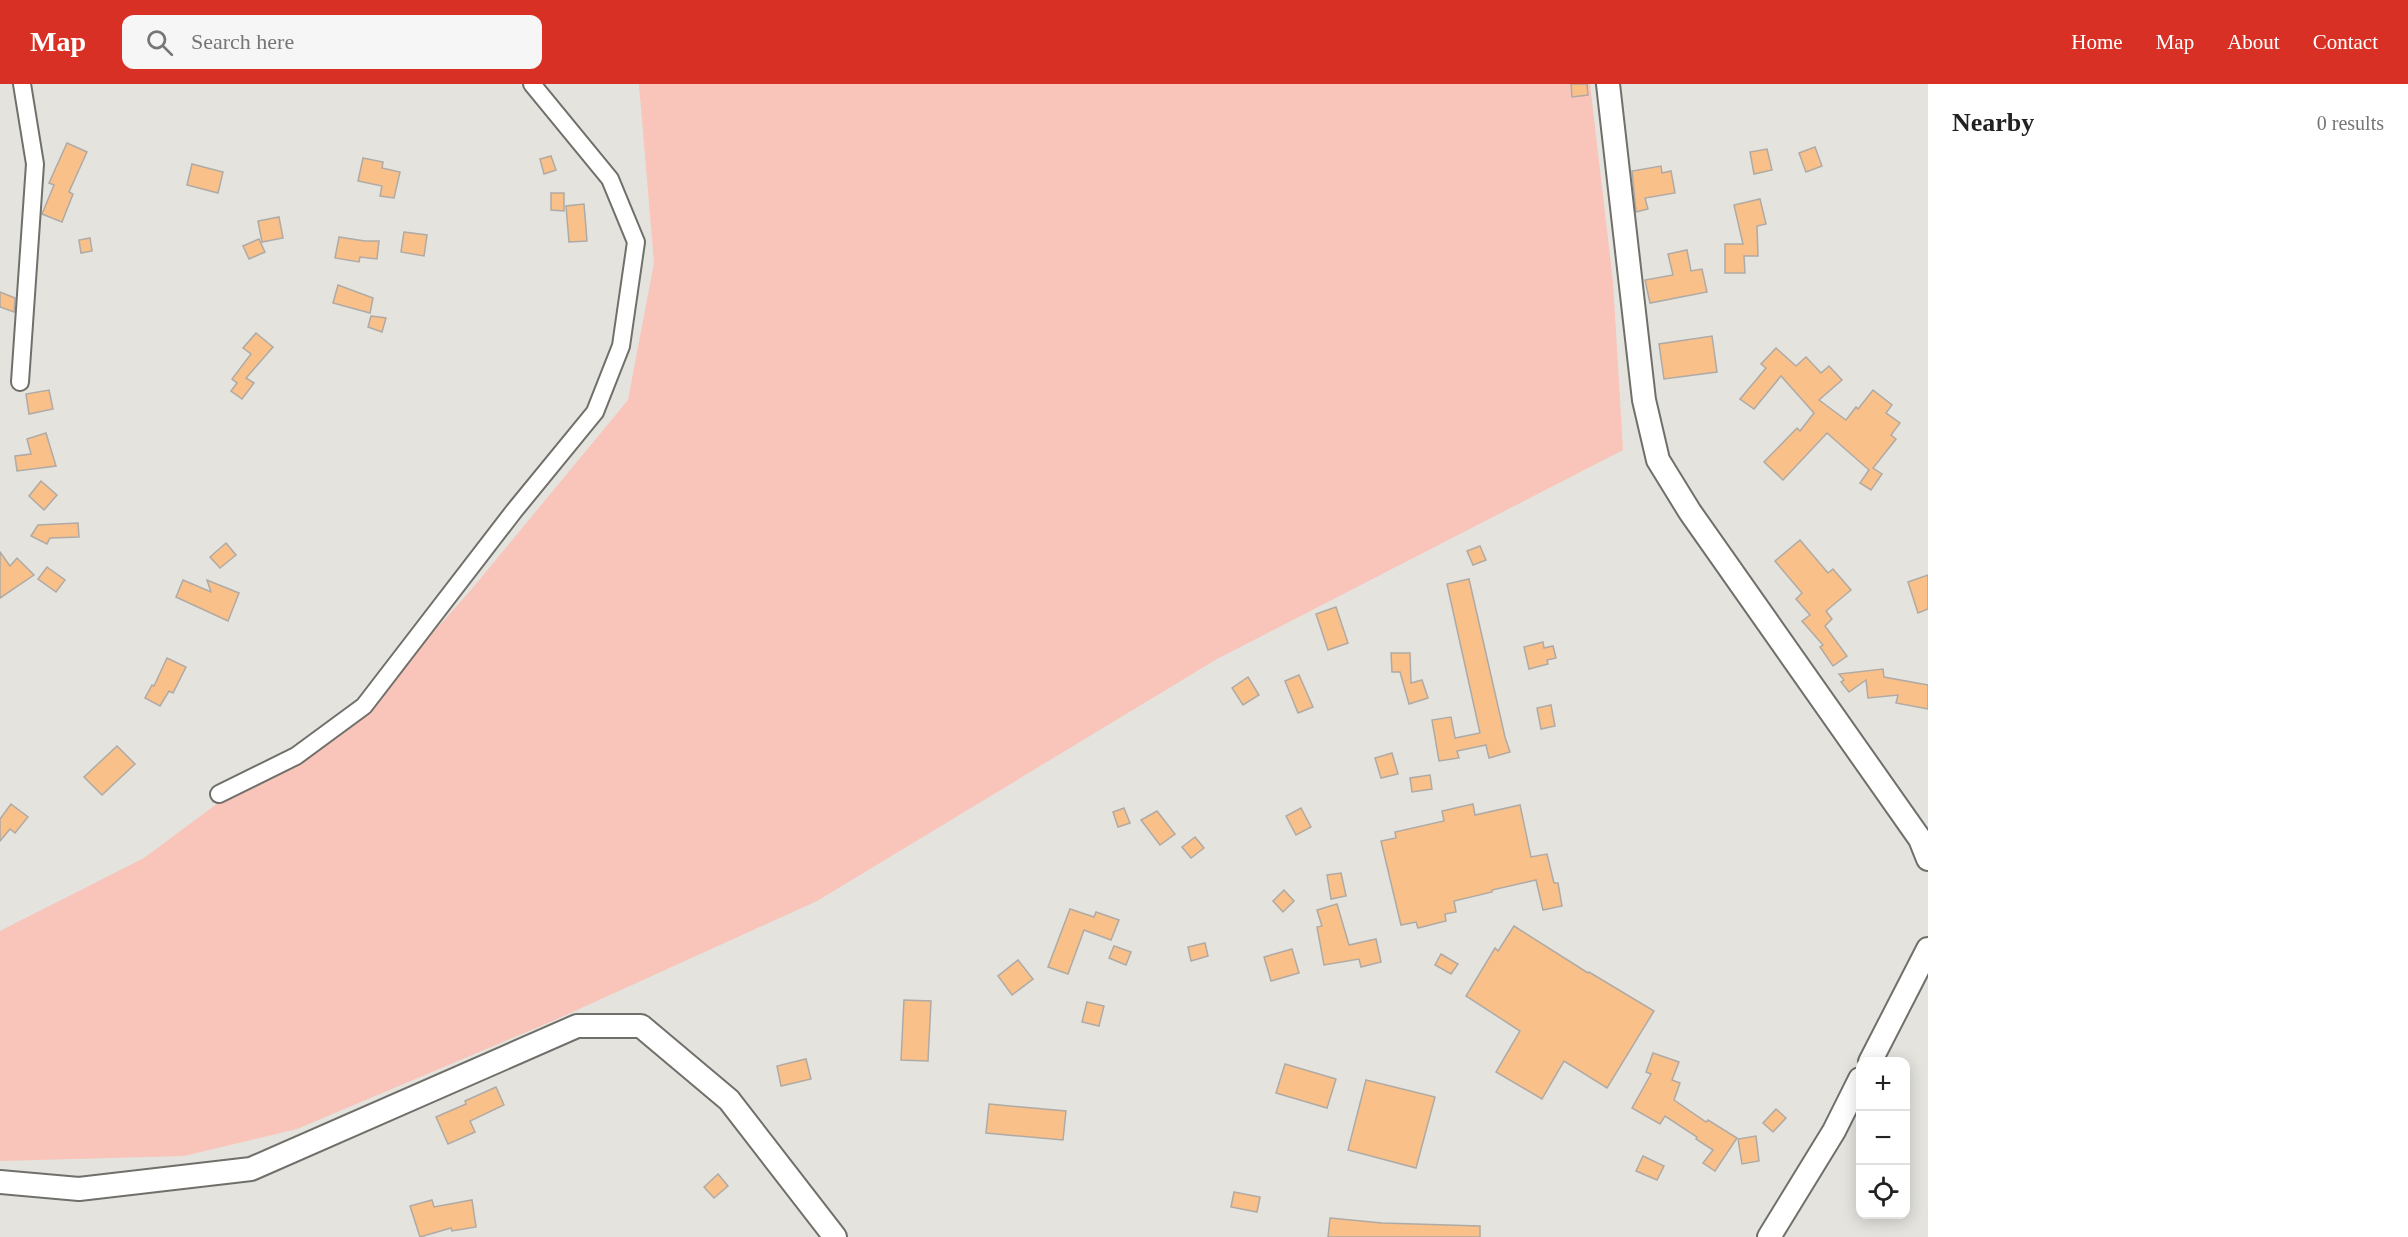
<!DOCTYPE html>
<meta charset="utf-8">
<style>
body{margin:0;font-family:"Times New Roman",serif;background:#f6f6f6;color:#222}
.controls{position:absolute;right:18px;bottom:18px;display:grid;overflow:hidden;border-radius:12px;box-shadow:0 3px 15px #0003}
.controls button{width:54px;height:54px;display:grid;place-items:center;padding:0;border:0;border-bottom:2px solid #e0e0e0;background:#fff;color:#222;font:30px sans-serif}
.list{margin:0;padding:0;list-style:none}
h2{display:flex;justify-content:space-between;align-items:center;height:78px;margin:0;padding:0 24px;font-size:26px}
h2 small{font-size:20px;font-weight:400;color:#767676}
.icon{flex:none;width:33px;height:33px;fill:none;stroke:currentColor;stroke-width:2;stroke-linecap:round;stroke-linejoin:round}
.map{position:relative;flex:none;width:1928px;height:1153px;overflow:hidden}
header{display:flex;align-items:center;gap:36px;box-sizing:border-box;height:84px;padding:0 30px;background:#d93025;color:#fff}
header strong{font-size:28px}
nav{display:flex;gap:33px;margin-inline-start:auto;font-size:21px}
.search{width:420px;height:54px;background:#f6f6f6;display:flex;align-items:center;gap:15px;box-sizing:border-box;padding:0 21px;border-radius:12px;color:#767676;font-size:22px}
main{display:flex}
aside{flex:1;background:#fff}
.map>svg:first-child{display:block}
.green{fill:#f9c4b9}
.building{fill:#f9c089;stroke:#afaaa5;stroke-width:1.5}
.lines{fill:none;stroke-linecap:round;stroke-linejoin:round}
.minor-casing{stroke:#716f6a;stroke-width:20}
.major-casing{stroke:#716f6a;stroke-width:26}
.minor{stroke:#fff;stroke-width:16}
.major{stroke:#fff;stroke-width:22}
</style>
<header>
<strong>Map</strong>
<div class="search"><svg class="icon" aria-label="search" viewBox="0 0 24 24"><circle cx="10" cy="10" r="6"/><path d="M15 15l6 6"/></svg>Search here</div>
<nav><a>Home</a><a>Map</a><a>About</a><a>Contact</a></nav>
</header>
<main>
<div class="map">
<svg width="1928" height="1153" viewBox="0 0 1928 1153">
<rect width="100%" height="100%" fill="#e4e3dd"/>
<path class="green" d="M639,0H1590L1613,198L1623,366L1217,575L817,817L555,936L297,1045L184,1072L0,1077V847L144,774L404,581L471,506L628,316L654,179Z"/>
<g class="building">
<path d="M1571,0H1587L1588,11L1572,13Z"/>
<path d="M67,59L87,68L69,108L73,110L62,138L42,130L54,101L49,99Z"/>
<path d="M1815,63L1822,82L1806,88L1799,69Z"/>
<path d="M1767,65L1772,86L1754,90L1750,68Z"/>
<path d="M551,72L556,86L544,90L540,75Z"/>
<path d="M363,74L383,78L382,84L400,88L394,114L380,112L382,102L358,97Z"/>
<path d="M192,80L223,88L218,109L187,101Z"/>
<path d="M1661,82L1662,89L1671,87L1675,109L1645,114L1648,125L1636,128L1632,87Z"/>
<path d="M551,109H564V127L551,126Z"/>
<path d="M1760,115L1766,140L1757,142L1758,172H1744L1745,189H1725V160H1743L1734,121Z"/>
<path d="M584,120L587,157L569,158L566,122Z"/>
<path d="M279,133L283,154L262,158L258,137Z"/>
<path d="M404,148L427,151L424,172L401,168Z"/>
<path d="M339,153L365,157H379L377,175L360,173L359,178L335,174Z"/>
<path d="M90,154L92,167L81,169L79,156Z"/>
<path d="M259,155L265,168L249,175L243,162Z"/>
<path d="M1687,166L1691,187L1702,185L1707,208L1650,219L1645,196L1673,191L1668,170Z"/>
<path d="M338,201L373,214L370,229L333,219Z"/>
<path d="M0,208L15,214L14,228L0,223Z"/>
<path d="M371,232L386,234L382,248L368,243Z"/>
<path d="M256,249L273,263L246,294L254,299L242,315L231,307L237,299L232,295L251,270L243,264Z"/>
<path d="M1712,252L1717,288L1664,295L1659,260Z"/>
<path d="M1776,264L1796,282L1806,273L1821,289L1829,282L1842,296L1819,316L1846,336L1856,323L1858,325L1873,306L1892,321L1886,329L1900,339L1891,351L1896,355L1873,384L1882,390L1871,406L1860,399L1869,386L1827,349L1783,396L1764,378L1797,344L1800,347L1814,329L1781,292L1754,325L1740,315L1766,284L1761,280Z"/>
<path d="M49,306L53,325L29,330L26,310Z"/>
<path d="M46,349L56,382L17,387L15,372L31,370L27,355Z"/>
<path d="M41,397L57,411L44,426L29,412Z"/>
<path d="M78,439L79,453L50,454L47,460L31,452L38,441Z"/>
<path d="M1800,456L1828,489L1833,485L1851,506L1826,527L1832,535L1825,542L1847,572L1833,582L1820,563L1823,561L1802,537L1810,531L1796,515L1802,509L1775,477Z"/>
<path d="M226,459L236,471L220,484L210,473Z"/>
<path d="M1480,462L1486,476L1473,481L1467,467Z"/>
<path d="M0,468L10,482L17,474L34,491L0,514Z"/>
<path d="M47,483L65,496L56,508L38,495Z"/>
<path d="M1928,491V525L1918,529L1908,498Z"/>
<path d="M1469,495L1505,653L1510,668L1489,674L1486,661L1457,667L1459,674L1439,677L1432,636L1451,633L1455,654L1480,649L1447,500Z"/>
<path d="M183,496L211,508L207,496L239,509L228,537L176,513Z"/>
<path d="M1336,523L1348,559L1328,566L1316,530Z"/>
<path d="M1543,558L1544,564L1553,562L1556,574L1547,576L1548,580L1529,585L1524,563Z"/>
<path d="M1391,569H1410L1411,599L1422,596L1428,614L1409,620L1400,588H1392Z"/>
<path d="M167,574L186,583L173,609L169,607L160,622L145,614L152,601L154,602Z"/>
<path d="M1883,585L1884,593L1928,601V625L1896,619L1898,611L1868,614L1866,596L1849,608L1841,598L1844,596L1839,590Z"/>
<path d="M1299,591L1313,623L1298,629L1285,597Z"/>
<path d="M1248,593L1259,611L1243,621L1232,604Z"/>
<path d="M1551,621L1555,642L1541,645L1537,624Z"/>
<path d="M117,662L135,680L102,711L84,693Z"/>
<path d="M1392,669L1398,690L1381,694L1375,674Z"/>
<path d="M1430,691L1432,705L1412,708L1410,694Z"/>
<path d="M11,720L28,733L15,749L10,745L0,757V735Z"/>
<path d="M1473,720L1475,731L1520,721L1531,773L1547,770L1554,799H1558L1562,822L1543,826L1536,796L1492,806V808L1454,817L1456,828L1445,830L1446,837L1418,844L1416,838L1401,841L1381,757L1396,754L1395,748L1444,737L1442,727Z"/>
<path d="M1124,724L1130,739L1118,743L1113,728Z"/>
<path d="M1301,724L1311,743L1296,751L1286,732Z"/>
<path d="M1157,727L1175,750L1160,761L1141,736Z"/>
<path d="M1195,753L1204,764L1191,774L1182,763Z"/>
<path d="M1341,789L1346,812L1331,815L1327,791Z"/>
<path d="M1284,806L1294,817L1283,828L1273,817Z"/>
<path d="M1337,820L1349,861L1376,855L1381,878L1361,883L1359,875L1324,881L1317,843L1322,842L1317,826Z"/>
<path d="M1070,825L1094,833L1096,828L1119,836L1111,856L1084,846L1068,890L1048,883Z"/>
<path d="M1514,842L1588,889L1589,888L1654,927L1607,1004L1564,977L1542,1015L1496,988L1520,947L1466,912L1495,864L1498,867Z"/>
<path d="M1205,859L1208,872L1191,877L1188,863Z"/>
<path d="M1114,862L1131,868L1126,881L1109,874Z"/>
<path d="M1292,865L1299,889L1271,897L1264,873Z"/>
<path d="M1441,870L1458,880L1451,890L1435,881Z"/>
<path d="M1018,876L1033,895L1012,911L998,892Z"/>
<path d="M904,916L931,917L928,977L901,976Z"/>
<path d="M1087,918L1104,922L1099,942L1082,938Z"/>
<path d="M1653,969L1679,978L1672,996L1680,999L1674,1016L1706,1038L1708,1036L1737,1054L1715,1087L1703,1079L1713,1066L1696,1055L1697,1053L1665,1032L1660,1040L1632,1024L1651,990L1646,988Z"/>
<path d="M806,975L811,995L781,1002L777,982Z"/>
<path d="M1285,980L1336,995L1327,1024L1276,1009Z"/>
<path d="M1366,996L1435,1013L1416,1084L1348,1066Z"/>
<path d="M496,1003L504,1021L470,1037L475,1048L448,1060L436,1033L466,1020L465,1017Z"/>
<path d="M989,1020L1066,1027L1063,1056L986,1049Z"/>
<path d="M1776,1025L1786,1034L1773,1048L1763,1039Z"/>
<path d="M1756,1052L1759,1077L1742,1080L1738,1055Z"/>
<path d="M1643,1072L1664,1082L1657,1096L1636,1087Z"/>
<path d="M718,1090L728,1102L714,1114L704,1103Z"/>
<path d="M1234,1108L1260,1113L1257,1128L1231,1123Z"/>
<path d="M432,1116L434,1123L472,1116L476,1143L452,1147L451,1144L420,1153L410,1122Z"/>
<path d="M1330,1134L1382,1139L1480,1142V1153H1328Z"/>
</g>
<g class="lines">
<g class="minor-casing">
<g id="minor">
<path d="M20,298L35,80L22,0"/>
<path d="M219,710L296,672L364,622L514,427L595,328L621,262L636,158L610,95L532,0"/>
</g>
</g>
<g class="major-casing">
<g id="major">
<path d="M1608,0L1644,316L1658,376L1690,428L1920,755L1928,775"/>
<path d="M1870,978L1928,865"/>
<path d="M0,1098L79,1105L251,1085L577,942H641L729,1016L835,1153"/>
<path d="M1769,1153L1834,1047L1860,995"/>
</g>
</g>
<use href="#minor" class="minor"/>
<use href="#major" class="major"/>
</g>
</svg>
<div class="controls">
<button>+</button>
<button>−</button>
<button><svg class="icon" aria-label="locate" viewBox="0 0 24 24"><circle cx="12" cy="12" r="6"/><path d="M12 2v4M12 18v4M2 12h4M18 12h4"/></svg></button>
</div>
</div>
<aside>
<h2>Nearby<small>0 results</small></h2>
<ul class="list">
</ul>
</aside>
</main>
